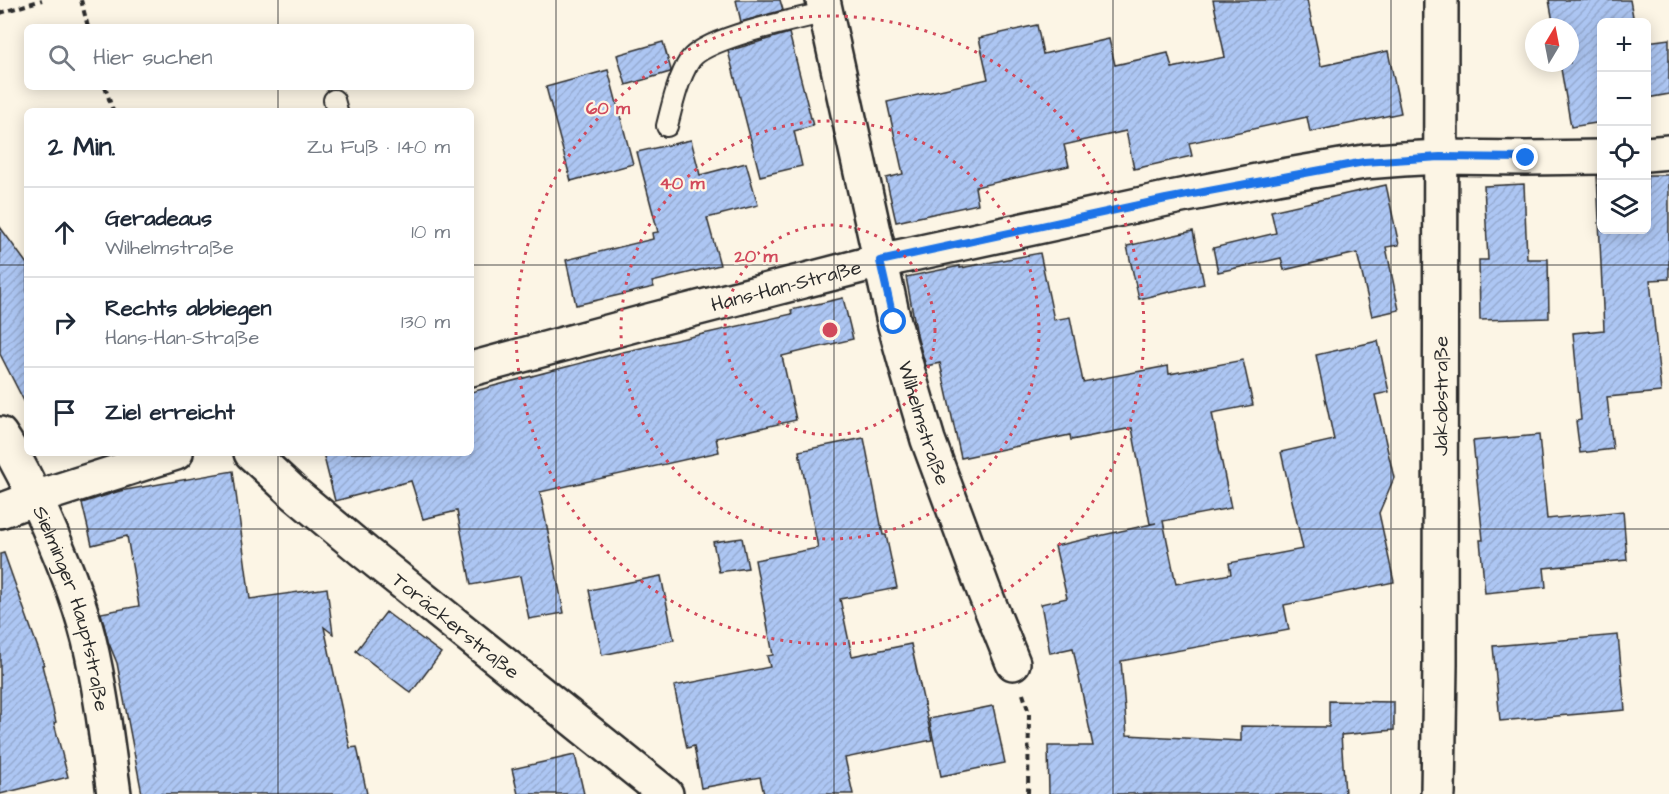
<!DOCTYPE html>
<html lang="de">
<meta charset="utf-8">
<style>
body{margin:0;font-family:"Architects Daughter",sans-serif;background:#f6f6f7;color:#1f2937}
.controls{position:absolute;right:18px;top:18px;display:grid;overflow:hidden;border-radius:9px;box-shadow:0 3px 15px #0003}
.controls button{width:54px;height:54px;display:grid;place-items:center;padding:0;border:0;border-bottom:2px solid #e0e1e3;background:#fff;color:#1f2937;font:30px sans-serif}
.compass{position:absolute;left:1525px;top:18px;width:54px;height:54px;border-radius:50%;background:#fff;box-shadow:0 3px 15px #0003;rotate:10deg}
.stop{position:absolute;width:18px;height:18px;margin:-14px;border:4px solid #1a73e8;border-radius:50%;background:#fff}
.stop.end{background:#1a73e8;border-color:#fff;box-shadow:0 2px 6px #0008}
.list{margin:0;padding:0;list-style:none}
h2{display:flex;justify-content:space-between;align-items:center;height:78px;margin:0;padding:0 24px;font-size:26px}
h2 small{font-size:20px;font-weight:400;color:#747a83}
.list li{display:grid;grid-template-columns:39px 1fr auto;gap:18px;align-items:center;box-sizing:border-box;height:90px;padding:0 24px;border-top:2px solid #e0e1e3}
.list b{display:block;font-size:22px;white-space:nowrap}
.list p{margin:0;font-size:20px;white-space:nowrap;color:#747a83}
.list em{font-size:20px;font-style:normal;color:#747a83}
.icon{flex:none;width:33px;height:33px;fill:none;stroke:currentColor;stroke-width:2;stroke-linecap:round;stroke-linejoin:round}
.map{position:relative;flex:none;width:1669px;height:794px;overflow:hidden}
.search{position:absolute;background:#fff;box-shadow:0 3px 15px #0003;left:24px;top:24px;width:450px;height:66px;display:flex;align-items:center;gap:15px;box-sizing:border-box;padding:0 21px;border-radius:9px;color:#747a83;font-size:22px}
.panel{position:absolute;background:#fff;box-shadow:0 3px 15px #0003;left:24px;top:108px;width:450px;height:348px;border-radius:9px}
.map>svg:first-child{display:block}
.building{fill:url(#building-hatch);stroke:#2b2b2b;stroke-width:1.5}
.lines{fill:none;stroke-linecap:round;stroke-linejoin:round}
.service-casing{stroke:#2b2b2b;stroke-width:24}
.minor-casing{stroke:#2b2b2b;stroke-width:38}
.secondary-casing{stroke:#2b2b2b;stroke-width:38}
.path{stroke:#2b2b2b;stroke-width:4;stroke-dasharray:6 4.5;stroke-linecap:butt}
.service{stroke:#fcf5e5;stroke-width:20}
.minor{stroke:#fcf5e5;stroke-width:33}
.secondary{stroke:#fcf5e5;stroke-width:33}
.route{stroke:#1a73e8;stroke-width:8}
.grid{fill:none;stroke:#2b2b2b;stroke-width:1.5;stroke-opacity:0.55}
.ring{fill:none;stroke:#d1495b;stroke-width:3;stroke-dasharray:3 6}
.labels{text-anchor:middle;stroke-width:4.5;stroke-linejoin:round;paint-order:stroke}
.street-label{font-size:20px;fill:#2b2b2b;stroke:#fcf5e5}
.centre{fill:#d1495b;stroke:#fcf5e5;stroke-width:3}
.ring-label{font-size:18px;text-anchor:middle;font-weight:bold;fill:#d1495b;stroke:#fcf5e5;stroke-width:4.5;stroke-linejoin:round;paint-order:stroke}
</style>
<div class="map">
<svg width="1669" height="794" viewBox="0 0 1669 794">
<defs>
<pattern id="building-hatch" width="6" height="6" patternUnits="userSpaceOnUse" patternTransform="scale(1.5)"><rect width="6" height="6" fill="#adc6f3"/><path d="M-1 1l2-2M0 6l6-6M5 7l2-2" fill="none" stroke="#95aad0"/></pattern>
</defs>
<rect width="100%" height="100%" fill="#fcf5e5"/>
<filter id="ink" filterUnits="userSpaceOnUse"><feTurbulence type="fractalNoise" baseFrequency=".0167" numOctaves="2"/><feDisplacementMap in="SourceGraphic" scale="12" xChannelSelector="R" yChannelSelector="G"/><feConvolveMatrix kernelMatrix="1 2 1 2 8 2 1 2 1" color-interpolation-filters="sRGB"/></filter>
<g filter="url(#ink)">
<g class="building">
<path d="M736,0H780L783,10L741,22Z"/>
<path d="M1213,0H1307L1321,66L1388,51L1401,113L1310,132L1307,117L1189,143L1192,156L1134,169L1126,131L1064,145L1069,166L975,187L978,204L896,222L886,178L903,174L887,102L988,79L979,38L1037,25L1043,54L1109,39L1115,65L1168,53L1172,68L1225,57Z"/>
<path d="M1549,0H1630L1634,22H1602V122L1571,127L1560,63H1570V27H1554Z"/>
<path d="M789,33L813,126L794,131L802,166L760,176L728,51Z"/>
<path d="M1669,39V94L1647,98V42Z"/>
<path d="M663,42L671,70L670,72L626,85L617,55Z"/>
<path d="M608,70L633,164L571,181L546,87Z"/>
<path d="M691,140L700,175L746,163L758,205L707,218L720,265L652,282L654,287L576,305L566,260L653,239L652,233L658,232L637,152Z"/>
<path d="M1647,175H1669V279L1650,280L1661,392L1607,397L1613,449L1580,453L1576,421L1581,420L1573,333L1604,330L1597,177H1602V230H1647Z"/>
<path d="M1524,184L1527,259H1548L1549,318L1480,320L1479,260H1488L1484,186Z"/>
<path d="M1386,185L1399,245L1386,247L1399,310L1372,316L1357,253L1284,270L1281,258L1218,272L1213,248L1276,233L1271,211Z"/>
<path d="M0,227L27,264V407L0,354Z"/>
<path d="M1193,231L1204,284L1139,299L1127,246Z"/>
<path d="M1040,253L1054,320L1070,317L1083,382L1168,366L1169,374L1243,360L1253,405L1212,413L1231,508L1163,521L1176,584L1231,574L1229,563L1303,549L1281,452L1334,440L1316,355L1378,341L1389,392L1375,395L1394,478L1379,513L1394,582L1284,605L1289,630L1121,661L1127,735L1241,741V726L1329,727V701L1394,702V730L1341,735L1345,794H1049L1048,746H1093L1073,648L1050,653L1041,604L1067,598L1055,546L1156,523L1150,524L1132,428L1071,440L1070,435L961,458L940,363L926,366L918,340L906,277L960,266V268Z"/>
<path d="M843,298L853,339L782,356L796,420L716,438L719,452L540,492L564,613L529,619L520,576L471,585L457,511L423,519L411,481L335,501L323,453H471V392L623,352L792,314L791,310Z"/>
<path d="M1539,435L1547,519L1623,511L1627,560L1544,568L1546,587L1485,593L1480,540H1483L1473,441Z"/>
<path d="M864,438L883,535H886L897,588L840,599L852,656L911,644L932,740L845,758L853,794H764L760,777L701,788L694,746L687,748L674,686L770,667L767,656L773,655L755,560L818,548L799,451Z"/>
<path d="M233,471L250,599L327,588L333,634L324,627L350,748L357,747L367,794H142L117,663L108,641L101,613L139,606L127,536L92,545L82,503L120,491Z"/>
<path d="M742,538L748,568L719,572L713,542Z"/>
<path d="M4,553L44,665H42L56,722L54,723L68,777L0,794V554Z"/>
<path d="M661,576L674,640L602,655L589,590Z"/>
<path d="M386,612L441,653L411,693L356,651Z"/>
<path d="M1618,635L1625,710L1500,721L1493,646Z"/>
<path d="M993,706L1005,763L941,776L929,719Z"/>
<path d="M575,755L584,794H518L512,769Z"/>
</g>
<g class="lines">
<g class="service-casing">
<g id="service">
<path d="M334,100L337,111"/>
<path d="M667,126C672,106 678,78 690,60C706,37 796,20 826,12"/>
</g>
</g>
<g class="minor-casing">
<g id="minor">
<path id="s1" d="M823,0L894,322L909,376L928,440L984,591L1013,663"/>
<path d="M1646,154L1669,152"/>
<path id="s2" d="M471,369L652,320L880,261L1166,199L1277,177L1364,162L1403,159L1440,157L1526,158L1602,157"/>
<path id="s3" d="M251,453L294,493L366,553L666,794"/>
<path d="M0,511L35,498L176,453"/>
<path id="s4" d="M1438,794L1440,664L1441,0"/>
</g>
</g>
<g class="secondary-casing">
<g id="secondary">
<path id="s5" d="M0,434C17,459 30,487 43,515C61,556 78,596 89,640C101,690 107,743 114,794"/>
</g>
</g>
<g class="path">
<path d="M81,0L88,27"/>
<path d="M0,13L42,0"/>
<path d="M105,87L113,111"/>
<path d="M1023,694L1029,713L1028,794"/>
</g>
<use href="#service" class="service"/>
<use href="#minor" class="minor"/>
<use href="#secondary" class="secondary"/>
</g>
</g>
<g class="lines" filter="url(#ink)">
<path class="route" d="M894,322L880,261L1166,199L1364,162L1440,157L1526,158"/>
</g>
<path class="grid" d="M278,0V27M556,0V794M834,0V794M1113,0V794M1391,0V794M278,87V111M0,265H27M471,265H1669M278,453V794M0,529H1669"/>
<g class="ring">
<circle cx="830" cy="330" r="105"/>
<circle cx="830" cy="330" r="209"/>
<circle cx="830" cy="330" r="314"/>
</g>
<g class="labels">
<g class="street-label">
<text dy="7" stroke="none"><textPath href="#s2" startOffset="326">Hans-Han-Straße</textPath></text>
<text dy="7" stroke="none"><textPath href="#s4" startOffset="398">Jakobstraße</textPath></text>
<text dy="7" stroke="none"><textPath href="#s1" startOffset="435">Wilhelmstraße</textPath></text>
<text dy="7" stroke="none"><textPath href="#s5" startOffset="190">Sielminger Hauptstraße</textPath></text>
<text dy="7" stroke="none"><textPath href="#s3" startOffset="268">Toräckerstraße</textPath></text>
</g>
</g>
<circle cx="830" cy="330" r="9" class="centre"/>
<g class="ring-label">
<text x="608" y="114">60 m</text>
<text x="682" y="189">40 m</text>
<text x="756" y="262">20 m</text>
</g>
</svg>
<div class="controls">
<button>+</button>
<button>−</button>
<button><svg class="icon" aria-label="locate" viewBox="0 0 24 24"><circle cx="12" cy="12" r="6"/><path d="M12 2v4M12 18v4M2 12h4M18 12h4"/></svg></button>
<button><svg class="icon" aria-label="layers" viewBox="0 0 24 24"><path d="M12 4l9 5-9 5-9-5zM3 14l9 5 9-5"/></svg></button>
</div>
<svg class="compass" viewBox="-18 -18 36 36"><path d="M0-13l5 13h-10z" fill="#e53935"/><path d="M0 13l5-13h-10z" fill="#747a83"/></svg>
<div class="stop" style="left:894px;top:322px"></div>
<div class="stop end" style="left:1526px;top:158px"></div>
<div class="search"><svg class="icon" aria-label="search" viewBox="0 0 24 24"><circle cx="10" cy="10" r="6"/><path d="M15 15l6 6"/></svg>Hier suchen</div>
<section class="panel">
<h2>2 Min.<small>Zu Fuß · 140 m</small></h2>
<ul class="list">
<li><svg class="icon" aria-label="ahead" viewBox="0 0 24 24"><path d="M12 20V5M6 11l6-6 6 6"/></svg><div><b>Geradeaus</b><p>Wilhelmstraße</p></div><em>10 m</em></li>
<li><svg class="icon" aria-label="right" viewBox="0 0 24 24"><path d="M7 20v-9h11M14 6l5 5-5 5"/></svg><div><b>Rechts abbiegen</b><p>Hans-Han-Straße</p></div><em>130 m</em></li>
<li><svg class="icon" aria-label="arrive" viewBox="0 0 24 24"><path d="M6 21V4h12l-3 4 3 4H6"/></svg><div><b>Ziel erreicht</b></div></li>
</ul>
</section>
</div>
